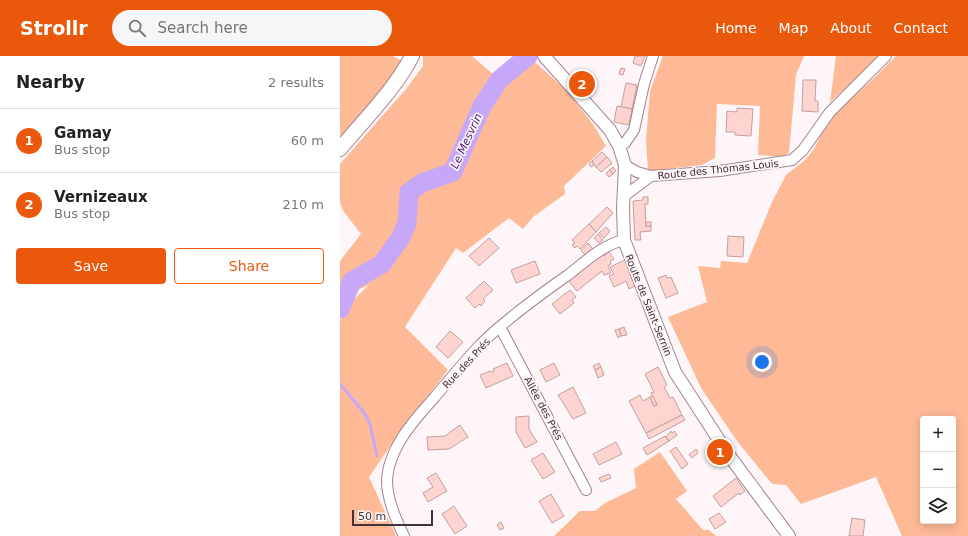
<!DOCTYPE html>
<meta charset="utf-8">
<style>
body{margin:0;font-family:"DejaVu Sans",sans-serif;background:#f6f6f6;color:#222}
.controls{position:absolute;right:12px;bottom:12px;display:grid;overflow:hidden;border-radius:4px;box-shadow:0 2px 10px #0003}
.controls button{width:36px;height:36px;display:grid;place-items:center;padding:0;border:0;border-bottom:1px solid #e0e0e0;background:#fff;color:#222;font:20px sans-serif}
.scale{position:absolute;left:12px;bottom:10px;width:81px;box-sizing:border-box;padding-left:4px;border:2px solid #403237;border-top:0;font-size:11px;line-height:14px;white-space:nowrap;color:#403237;-webkit-text-stroke:3px #fdf5f8;paint-order:stroke}
.you{position:absolute;left:422px;top:306px;width:14px;height:14px;margin:-10px;border:3px solid #fff;border-radius:50%;background:#1a73e8;box-shadow:0 0 0 6px #1a73e833}
.badge{display:grid;place-items:center;width:26px;height:26px;border-radius:50%;background:#ea580c;color:#fff;font-size:13px;font-weight:700}
.pin{position:absolute;translate:-50% -50%;border:2px solid #fff;box-shadow:0 1px 4px #0006}
.list{margin:0;padding:0;list-style:none}
h2{display:flex;justify-content:space-between;align-items:center;height:52px;margin:0;padding:0 16px;font-size:17px}
h2 small{font-size:13px;font-weight:400;color:#767676}
.list li{display:grid;grid-template-columns:26px 1fr auto;gap:12px;align-items:center;box-sizing:border-box;height:64px;padding:0 16px;border-top:1px solid #e0e0e0}
.list b{display:block;font-size:15px;white-space:nowrap}
.list p{margin:0;font-size:13px;white-space:nowrap;color:#767676}
.list em{font-size:13px;font-style:normal;color:#767676}
.actions{display:flex;gap:8px;padding:12px 16px}
.actions a{flex:1;padding:9px 0;border:1px solid #ea580c;border-radius:4px;text-align:center;font-size:14px;color:#ea580c}
.actions .main{background:#ea580c;color:#fff}
.icon{flex:none;width:22px;height:22px;fill:none;stroke:currentColor;stroke-width:2;stroke-linecap:round;stroke-linejoin:round}
.map{position:relative;flex:none;width:628px;height:480px;overflow:hidden}
header{display:flex;align-items:center;gap:24px;box-sizing:border-box;height:56px;padding:0 20px;background:#ea580c;color:#fff}
header strong{font-size:19px}
nav{display:flex;gap:22px;margin-inline-start:auto;font-size:14px}
.search{width:280px;height:36px;background:#f6f6f6;display:flex;align-items:center;gap:10px;box-sizing:border-box;padding:0 14px;border-radius:22px;color:#767676;font-size:15px}
main{display:flex}
aside{flex:1;background:#fff}
.map>svg:first-child{display:block}
.green{fill:#feba97;fill-rule:evenodd}
.lines{fill:none;stroke-linecap:round;stroke-linejoin:round}
.stream{stroke:#c6a7f8;stroke-width:3}
.river{stroke:#c6a7f8;stroke-width:19}
.building{fill:#fed4d1;stroke:#c3a09e}
.minor-casing{stroke:#a3838e;stroke-width:12}
.tertiary-casing{stroke:#a3838e;stroke-width:14}
.secondary-casing{stroke:#a3838e;stroke-width:16}
.minor{stroke:#fff;stroke-width:10}
.tertiary{stroke:#fff;stroke-width:12}
.secondary{stroke:#fff;stroke-width:14}
.labels{text-anchor:middle;stroke-width:3.5;stroke-linejoin:round;paint-order:stroke}
.street-label{font-size:10px;fill:#403237;stroke:#fdf5f8}
.water-label{font-size:11px;font-style:italic;fill:#4e217e;stroke:#fdf5f8}
</style>
<header>
<strong>Strollr</strong>
<div class="search"><svg class="icon" aria-label="search" viewBox="0 0 24 24"><circle cx="10" cy="10" r="6"/><path d="M15 15l6 6"/></svg>Search here</div>
<nav><a>Home</a><a>Map</a><a>About</a><a>Contact</a></nav>
</header>
<main>
<aside>
<h2>Nearby<small>2 results</small></h2>
<ul class="list">
<li><span class="badge">1</span><div><b>Gamay</b><p>Bus stop</p></div><em>60 m</em></li>
<li><span class="badge">2</span><div><b>Vernizeaux</b><p>Bus stop</p></div><em>210 m</em></li>
</ul>
<div class="actions"><a class="main">Save</a><a>Share</a></div>
</aside>
<div class="map">
<svg width="628" height="480" viewBox="0 0 628 480">
<rect width="100%" height="100%" fill="#fdf5f8"/>
<g class="green">
<path d="M0,0H53L65,7L0,89Z"/>
<path d="M83,0H132L155,20L174,0H188L226,34L255,71L266,90L224,130L225,138L193,161L183,173L169,162L123,197L116,192L65,271L108,314L60,376L29,421L56,480H0V265L13,244L29,229L4,240L0,246V205L21,178L4,156L0,147V108L66,33L83,10Z"/>
<path d="M323,0H464L456,19L449,97L440,101L418,99L420,50L377,48L375,102L362,109L308,115L306,84L310,35Z"/>
<path d="M496,0H541L490,46Z"/>
<path d="M556,0H628V480H562L536,421L461,448L446,429L432,428L397,385L361,332L328,261L367,246L358,210L380,212L381,205L407,207L432,146L446,119L464,105L474,93L489,63L535,21ZM583,363H613V465H583Z"/>
<path d="M320,396L347,435L336,443L363,474H369L376,480H214L240,455H255L265,447L296,432L294,413Z"/>
</g>
<g class="lines">
<path class="stream" d="M0,328L25,358L30,368L37,400"/>
<path class="river" d="M0,253L12,225L42,208L61,181L67,167L69,136L82,127L113,116L141,52L159,24L188,0"/>
</g>
<g class="building">
<path d="M295,0H305L301,10L293,7Z"/>
<path d="M281,12L285,13L283,19L279,18Z"/>
<path d="M463,24H476L475,45H478V56L462,55Z"/>
<path d="M286,27L297,29L292,53L281,51Z"/>
<path d="M277,50L292,53L289,69L274,66Z"/>
<path d="M397,52L413,53L411,80L395,79V76H386L387,55L397,56Z"/>
<path d="M262,96L267,101L256,111L252,105Z"/>
<path d="M267,101L272,107L261,116L256,111Z"/>
<path d="M252,105L254,109L251,111L249,108Z"/>
<path d="M273,111L276,115L273,118L270,114Z"/>
<path d="M270,114L273,118L269,121L266,117Z"/>
<path d="M303,141H308V148H305L306,170H311V175L300,176L301,184H295L293,145L303,144Z"/>
<path d="M267,151L273,157L256,176L249,168Z"/>
<rect x="306" y="166" width="5" height="4"/>
<path d="M249,168L256,176L240,193L237,190L235,192L232,189L235,187L232,184Z"/>
<path d="M266,171L270,175L264,182L259,177Z"/>
<path d="M258,178L263,184L259,187L254,182Z"/>
<path d="M388,180L404,181L403,201L387,200Z"/>
<path d="M149,182L159,192L139,210L129,200Z"/>
<path d="M248,187L253,193L245,199L241,194Z"/>
<path d="M262,196L264,200L269,196L274,203L270,205L271,208L268,210L271,217L264,219L262,215L237,235L227,223Z"/>
<path d="M285,204L295,230L289,233L286,225L274,231L269,220L274,218L270,211Z"/>
<path d="M195,205L200,218L176,227L171,214Z"/>
<path d="M326,219L327,222L331,221L338,237L326,242L318,222Z"/>
<path d="M144,225L153,234L143,243L145,245L141,250L139,248L135,252L126,242Z"/>
<path d="M230,234L236,241L232,244L234,247L220,258L212,248Z"/>
<path d="M284,271L287,279L281,280L279,273Z"/>
<path d="M279,273L281,280L278,282L275,274Z"/>
<path d="M110,275L123,286L108,302L96,291Z"/>
<path d="M167,307L173,320L146,332L140,319L150,315L151,316L154,315L153,313Z"/>
<path d="M214,307L220,319L206,326L200,314Z"/>
<path d="M259,307L261,311L255,314L253,310Z"/>
<path d="M261,311L264,319L258,322L255,314Z"/>
<path d="M318,311L327,329L324,331L330,342L333,341L342,359L306,377L289,345L300,339L303,345L310,341L314,350L317,349L311,337L314,336L305,318Z"/>
<path d="M233,331L246,357L233,363L218,339Z"/>
<path d="M313,340L317,349L314,350L310,341Z"/>
<path d="M342,359L345,364L309,383L306,377Z"/>
<path d="M189,360V373L197,386L185,392L176,376V361Z"/>
<path d="M120,369L128,381L109,393L88,394L87,381L105,380Z"/>
<path d="M331,375L332,377L334,375L337,379L329,385L326,381Z"/>
<path d="M325,380L329,385L307,399L303,392Z"/>
<path d="M276,386L282,398L259,409L253,398Z"/>
<path d="M336,391L348,408L342,413L330,395Z"/>
<path d="M356,393L358,397L352,402L349,399Z"/>
<path d="M203,397L215,416L203,423L191,404Z"/>
<path d="M96,417L107,435L88,446L83,437L93,431L87,422Z"/>
<path d="M269,418L271,422L261,426L259,422Z"/>
<path d="M396,422L405,435L400,439L399,437L381,451L373,440Z"/>
<path d="M211,438L224,460L212,467L199,445Z"/>
<path d="M114,450L127,470L115,478L102,458Z"/>
<path d="M379,457L386,466L375,473L369,463Z"/>
<path d="M512,462L525,464L523,480H509Z"/>
<path d="M161,466L164,472L160,474L157,469Z"/>
</g>
<g class="lines">
<g class="minor-casing">
<g id="minor">
<path d="M279,90L285,87L294,74L304,28L313,0"/>
<path d="M285,109L297,116L311,120L380,115L452,104L463,94L490,56L546,0"/>
<path d="M283,141L311,120"/>
<path d="M160,271L246,434"/>
<path d="M64,480C56,464 47,444 47,425C48,393 74,364 94,342C109,324 124,306 140,289C166,263 198,240 228,219C245,206 262,189 284,184"/>
</g>
</g>
<g class="tertiary-casing">
<path id="tertiary" d="M204,0L270,74L279,90L285,109L283,152L284,184L335,316L388,398L449,480"/>
</g>
<g class="secondary-casing">
<path id="secondary" d="M0,93C23,65 56,32 72,0"/>
</g>
<use href="#minor" class="minor"/>
<use href="#tertiary" class="tertiary"/>
<use href="#secondary" class="secondary"/>
</g>
<g class="labels">
<g class="street-label">
<text transform="translate(378 113) rotate(-6)" y="4">Route des Thomas Louis</text>
<text transform="translate(309 249) rotate(68)" y="4">Route de Saint-Sernin</text>
<text transform="translate(126 307) rotate(-47)" y="4">Rue des Prés</text>
<text transform="translate(204 352) rotate(62)" y="4">Allée des Prés</text>
</g>
<g class="water-label">
<text transform="translate(126 85) rotate(-65)" y="4">Le Mesvrin</text>
</g>
</g>
</svg>
<div class="controls">
<button>+</button>
<button>−</button>
<button><svg class="icon" aria-label="layers" viewBox="0 0 24 24"><path d="M12 4l9 5-9 5-9-5zM3 14l9 5 9-5"/></svg></button>
</div>
<div class="scale">50 m</div>
<div class="you"></div>
<div class="pin badge" style="left:380px;top:396px">1</div>
<div class="pin badge" style="left:242px;top:28px">2</div>
</div>
</main>
